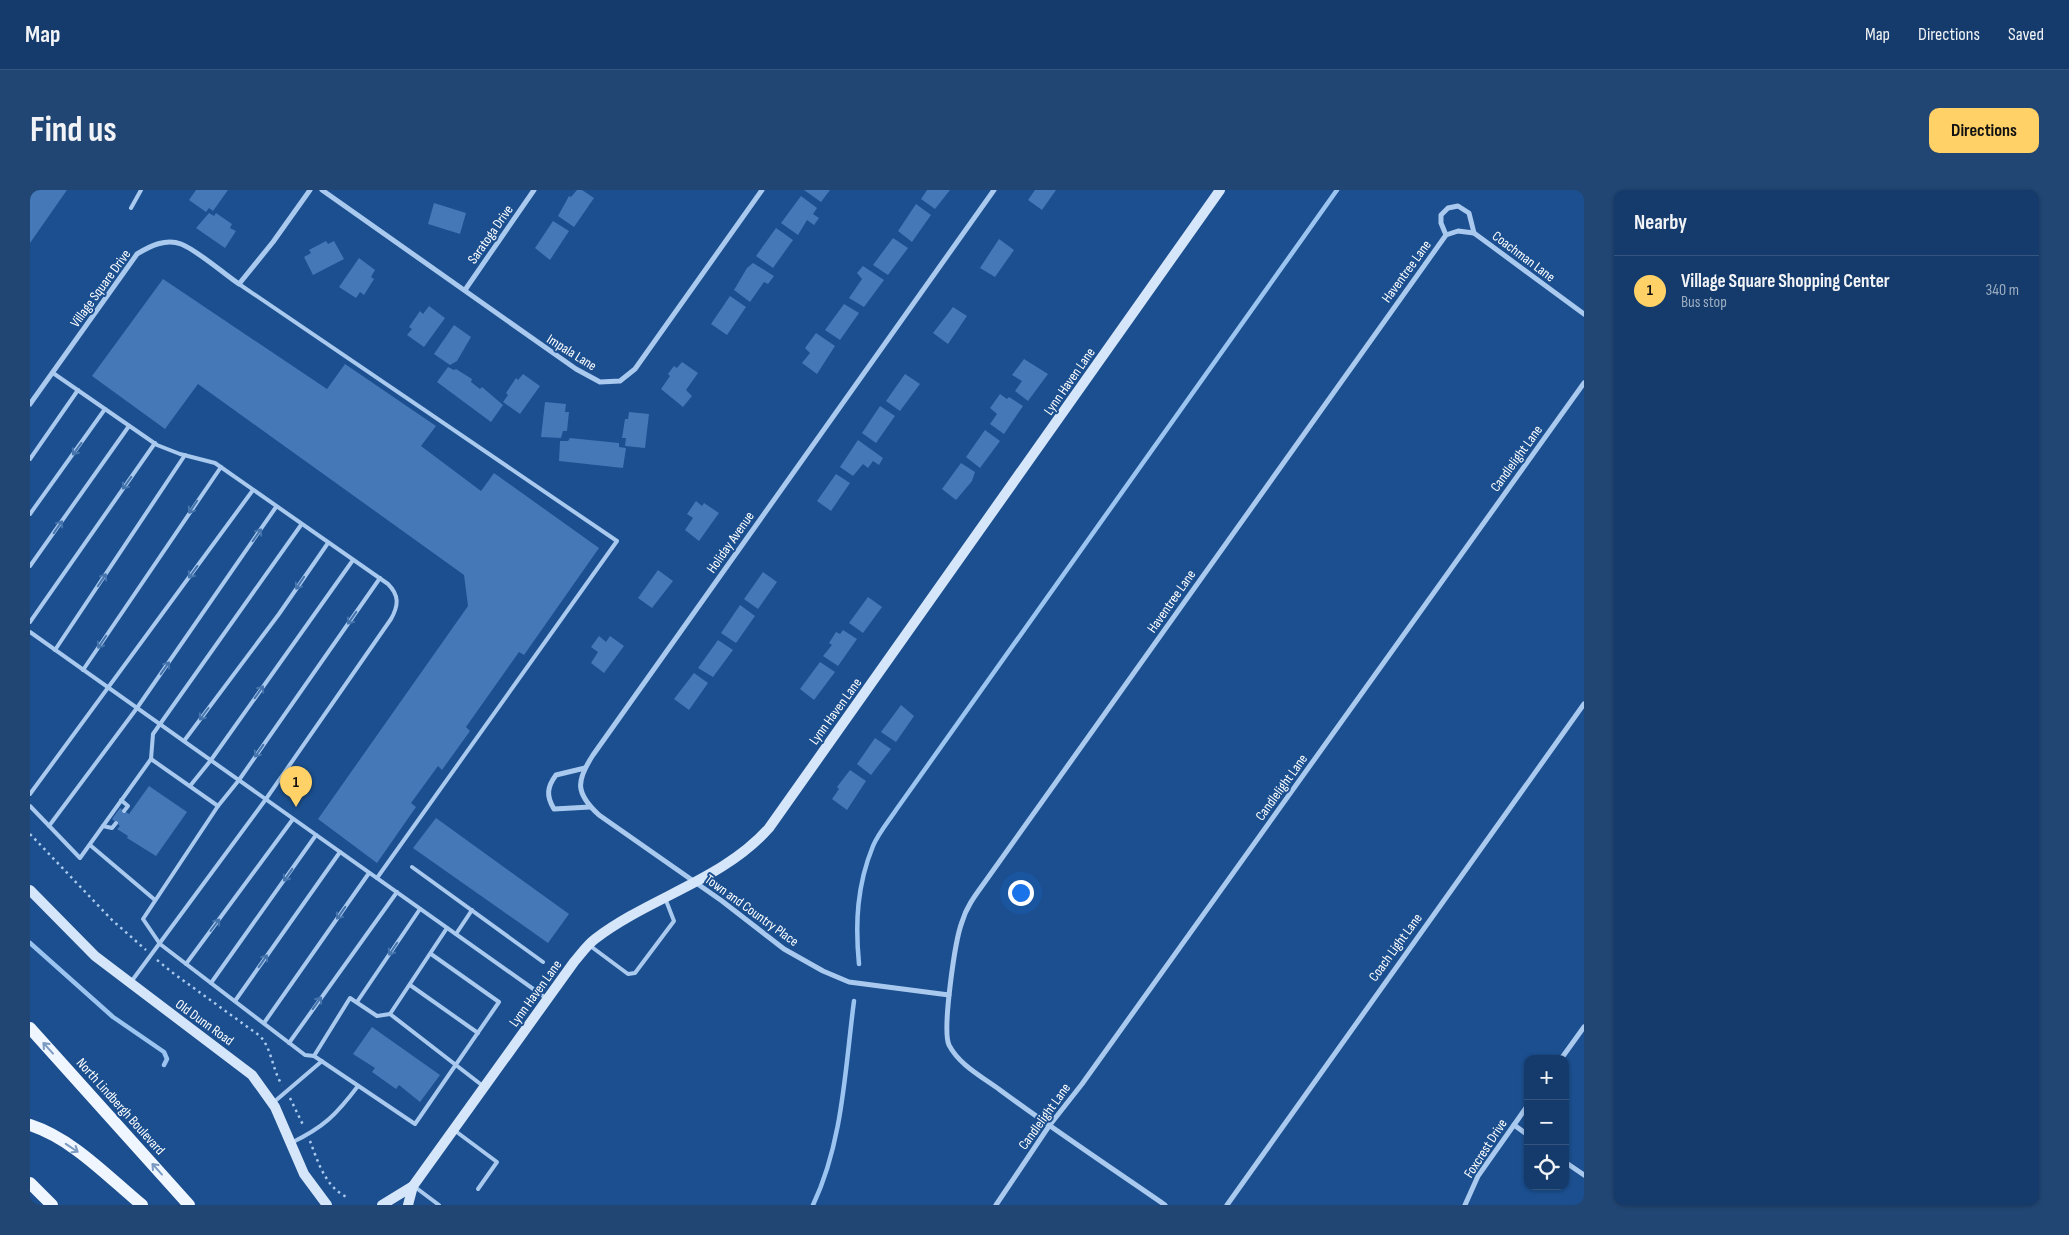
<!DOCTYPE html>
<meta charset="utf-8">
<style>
body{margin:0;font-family:"Sofia Sans Condensed",sans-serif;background:#214673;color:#f1f3f6}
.controls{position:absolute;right:15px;bottom:15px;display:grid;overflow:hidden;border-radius:10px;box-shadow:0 1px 4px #0004}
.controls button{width:45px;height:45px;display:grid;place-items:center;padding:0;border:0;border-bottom:1px solid #33557e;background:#143b6b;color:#f1f3f6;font:25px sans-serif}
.you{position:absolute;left:990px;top:702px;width:18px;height:18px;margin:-12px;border:4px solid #fff;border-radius:50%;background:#1a73e8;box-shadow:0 0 0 8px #1a73e833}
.badge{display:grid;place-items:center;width:32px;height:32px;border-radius:50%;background:#ffd166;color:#111;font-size:16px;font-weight:700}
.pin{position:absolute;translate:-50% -41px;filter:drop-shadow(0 1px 2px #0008)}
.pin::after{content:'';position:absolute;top:26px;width:18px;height:15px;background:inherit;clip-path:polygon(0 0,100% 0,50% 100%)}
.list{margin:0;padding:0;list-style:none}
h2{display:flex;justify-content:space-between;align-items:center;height:65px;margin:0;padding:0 20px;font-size:21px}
h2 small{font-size:16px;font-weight:400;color:#9dadc1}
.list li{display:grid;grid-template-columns:32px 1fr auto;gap:15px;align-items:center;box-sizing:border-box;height:70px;padding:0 20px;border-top:1px solid #33557e}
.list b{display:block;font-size:19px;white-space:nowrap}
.list p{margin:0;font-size:16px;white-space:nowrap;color:#9dadc1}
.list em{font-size:16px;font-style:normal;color:#9dadc1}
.icon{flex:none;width:28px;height:28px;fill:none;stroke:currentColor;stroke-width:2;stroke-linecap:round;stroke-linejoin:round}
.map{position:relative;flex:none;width:1554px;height:1015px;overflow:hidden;border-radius:10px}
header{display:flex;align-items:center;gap:30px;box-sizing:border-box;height:70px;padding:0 25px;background:#143b6b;border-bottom:1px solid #33557e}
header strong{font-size:24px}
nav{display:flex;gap:28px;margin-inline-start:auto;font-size:18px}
.intro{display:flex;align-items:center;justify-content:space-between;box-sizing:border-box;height:120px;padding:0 30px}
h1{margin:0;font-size:35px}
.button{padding:12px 22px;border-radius:10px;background:#ffd166;color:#111;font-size:18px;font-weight:700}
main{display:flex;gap:30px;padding:0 30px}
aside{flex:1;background:#143b6b;border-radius:10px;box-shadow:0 1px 4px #0004}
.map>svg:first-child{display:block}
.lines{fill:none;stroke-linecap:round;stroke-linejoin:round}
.stream{stroke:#9cc4f0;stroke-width:4.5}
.building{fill:#4478b7}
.path{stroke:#a9c9ee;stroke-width:2.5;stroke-dasharray:2.5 4;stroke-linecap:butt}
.lane{stroke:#a9c9ee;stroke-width:4}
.street{stroke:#a9c9ee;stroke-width:5}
.secondary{stroke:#d6e6fa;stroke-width:10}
.primary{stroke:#f0f6ff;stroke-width:12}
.oneway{stroke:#4674ac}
.oneway2{stroke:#7b9ac1}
.labels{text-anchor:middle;stroke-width:4;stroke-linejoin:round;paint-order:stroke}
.street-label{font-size:14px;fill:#fff;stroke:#1b4f8f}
</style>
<header>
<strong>Map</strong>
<nav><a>Map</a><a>Directions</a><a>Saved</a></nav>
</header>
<div class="intro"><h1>Find us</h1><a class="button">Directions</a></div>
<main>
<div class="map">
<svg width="1554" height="1015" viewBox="0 0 1554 1015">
<rect width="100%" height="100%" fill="#1b4f8f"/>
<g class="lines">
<g class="stream">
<path d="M0,753L83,827L134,862L137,869L134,875"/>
<path d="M829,774C825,733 827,695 843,656C848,644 858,632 866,620L1307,0"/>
<path d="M783,1015C813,952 815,879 824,811"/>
</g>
</g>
<g class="building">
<path d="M0,0H37L0,53Z"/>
<path d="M166,0H198L183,21L179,18L176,22L159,10Z"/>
<path d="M547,0H552L564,8L544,37L528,26L539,6L541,7Z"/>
<path d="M774,0H800L791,12Z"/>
<path d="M897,0H920L905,19L891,9Z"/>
<path d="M1005,0H1026L1012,20L998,10Z"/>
<path d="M771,6L787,18L783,24L789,28L784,35L777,30L768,45L751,33Z"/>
<path d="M404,13L436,23L430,44L398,34Z"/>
<path d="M886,14L901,25L882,52L868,41Z"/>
<path d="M179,23L184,26L186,23L202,34L200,38L206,41L195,58L166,38Z"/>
<path d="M523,31L539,41L520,70L505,58Z"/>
<path d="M746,38L763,50L743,78L726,66Z"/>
<path d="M863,48L878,58L858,85L843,75Z"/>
<path d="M969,49L984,60L965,87L950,78Z"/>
<path d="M296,51L298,54L304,51L314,69L283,85L274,67L281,63L279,60Z"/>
<path d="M329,68L345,80L341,87L344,89L334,105L330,102L326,108L309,97Z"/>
<path d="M723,73L744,86L738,94L734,92L720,112L704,100L717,78Z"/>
<path d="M833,76L854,90L834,117L819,108L832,89L827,83Z"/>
<path d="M133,89L297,199L315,174L406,236L391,256L451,301L464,283L569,358L494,465L489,462L436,537L440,541L412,580L408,576L381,613L386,617L347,673L288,629L438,416L434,385L168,194L135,239L62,186Z"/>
<path d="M700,106L716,117L697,145L681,134Z"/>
<path d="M814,114L829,123L810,150L795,140Z"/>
<path d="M399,116L415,128L394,157L377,145L382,139L379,137L390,121L393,124Z"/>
<path d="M923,117L937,126L918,154L903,143Z"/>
<path d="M424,135L441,147L427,171L420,175L404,164Z"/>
<path d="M786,143L805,156L787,184L772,173L780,163L775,158Z"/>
<path d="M994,169L1018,184L998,211L985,201L992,191L982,185Z"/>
<path d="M652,172L668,183L656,200L662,206L653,217L631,199L640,186L638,184L644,176L647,178Z"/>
<path d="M418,177L424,180L426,179L442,189L441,192L450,199L452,197L473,215L461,232L407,192Z"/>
<path d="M493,184L510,196L490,224L473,212L478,205L476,203L486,188L488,190Z"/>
<path d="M875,184L890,194L870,221L856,211Z"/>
<path d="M970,204L977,209L979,207L993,216L974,244L960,234L967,224L960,218Z"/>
<path d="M515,212L536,214L535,222H539L537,241H533L531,248L511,247Z"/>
<path d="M850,216L865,226L846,253L832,243Z"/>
<path d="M599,222L619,224L615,258L595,256L596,248H592L595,229H598Z"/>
<path d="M955,240L970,251L950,278L936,267Z"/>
<path d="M540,248L589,253V257L596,258L593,278L529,271L530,251H538Z"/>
<path d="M828,250L853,268L849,275L843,271L838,278L833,274L823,286L810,277Z"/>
<path d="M931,273L945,282L942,291L926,310L912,299Z"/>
<path d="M806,284L820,293L801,321L787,311Z"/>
<path d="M666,311L672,316L674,313L689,323L669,351L655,340L663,328L657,324Z"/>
<path d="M628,380L643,391L622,418L608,408Z"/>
<path d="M733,382L747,392L728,419L714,409Z"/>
<path d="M838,407L852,417L833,443L819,433Z"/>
<path d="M710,415L725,426L706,453L691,443Z"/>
<path d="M813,440L827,449L808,476L793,466L802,455L799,453L806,442L810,444Z"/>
<path d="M569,446L576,452L580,446L594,456L574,483L561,473L568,462L561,457Z"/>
<path d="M688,450L703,460L683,487L668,478Z"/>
<path d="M790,472L805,482L784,510L770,499Z"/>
<path d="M664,483L678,493L659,520L644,509Z"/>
<path d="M871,515L884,526L866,552L851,542Z"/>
<path d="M845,548L861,559L841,585L827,574Z"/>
<path d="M820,580L836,591L817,620L802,609L809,599L807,597Z"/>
<path d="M119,596L157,622L126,666L97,648L98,646L87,639L90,636L82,629L90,618L99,624Z"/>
<path d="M406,628L539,724L518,753L383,658Z"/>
<path d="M342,837L410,885L390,912L369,895L366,899L342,882L345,878L323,864Z"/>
</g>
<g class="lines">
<g class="path">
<path d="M0,644L82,730L116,760"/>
<path d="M127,770L143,783L230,846C242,859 242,879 252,895"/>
<path d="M260,908L274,937"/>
<path d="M280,951C288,972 296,999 319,1008"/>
</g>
<g class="lane">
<path d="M101,18L111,0"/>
<path d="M209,94L587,351L347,688"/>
<path d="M23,183L127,255L150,264L185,273L358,394C369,405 369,415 361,429L236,609L101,792"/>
<path d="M0,269L48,200"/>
<path d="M0,324L75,219"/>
<path d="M0,376L99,236"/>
<path d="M0,432L125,253"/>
<path d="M0,442L516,808"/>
<path d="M25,460L155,265"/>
<path d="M53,480L191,277"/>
<path d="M154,551L249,424L298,353"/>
<path d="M121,569L188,616L209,590L350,388"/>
<path d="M160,596L181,570L323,370"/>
<path d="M0,604L223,300"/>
<path d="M91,610L98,616L94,621"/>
<path d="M0,616L50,668L121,569L123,544L271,335"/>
<path d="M188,616L113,729L130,754L275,865L284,866"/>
<path d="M19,636L107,518L246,317"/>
<path d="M73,636L82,638L86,633"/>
<path d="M60,655L125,710"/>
<path d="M382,677L513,772"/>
<path d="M426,744L442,720"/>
<path d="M559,755L598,784L605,783L644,731L635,708"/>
<path d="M401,764L469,812L385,934L284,866L320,808L347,826L360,824L453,896"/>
<path d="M156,774L263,629"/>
<path d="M181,793L286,645"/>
<path d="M380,795L448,843"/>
<path d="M205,811L310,662"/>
<path d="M327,812L390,719"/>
<path d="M360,824L417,738"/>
<path d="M234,833L339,683"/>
<path d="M259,853L367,702"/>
<path d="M244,912L292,871"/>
<path d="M424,940L467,972L448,999"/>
<path d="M261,953C294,937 306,925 328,896"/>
<path d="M385,997L409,1015"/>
</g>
<g class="street">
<path d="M292,0L546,179L570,192L590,191L605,179L732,0"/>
<path d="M1416,45L1428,41L1444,43L1554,124"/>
<path d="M1416,45L1411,33V25L1418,18L1428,16L1439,23L1444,43"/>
<path d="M435,100L504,0"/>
<path d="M0,214L107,64C120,56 136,48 151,54C167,60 194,84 209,94L243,52L280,0"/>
<path d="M555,578L526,585C517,597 516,606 524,619L560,617"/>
<path d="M919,805L819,792L793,781L754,759L692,711L569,625C545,603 546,591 563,565L964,0"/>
<path d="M1531,869L1554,837"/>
<path d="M1484,935L1498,945"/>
<path d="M1535,972L1554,985"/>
<path d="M966,1015L1019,936L1052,894L1554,193"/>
<path d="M1135,1015C1080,977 1024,940 970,900C954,888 929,875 919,855C912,840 925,750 932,732C936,718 944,707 952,696L1416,45"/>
<path d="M1197,1015L1554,514"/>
<path d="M1435,1015L1448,986L1498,915"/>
</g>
<g class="secondary">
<path d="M0,700L65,766L222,885L245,917L274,984L297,1015"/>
<path d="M352,1015L383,996"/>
<path d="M378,1015L383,996L544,772C551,764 557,755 565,749C620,707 693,690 739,638L1190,0"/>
</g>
<g class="primary">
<path d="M0,838L159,1015"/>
<path d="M0,935C43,949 78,987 112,1015"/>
<path d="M0,993L22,1015"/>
</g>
</g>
<defs><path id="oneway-shaft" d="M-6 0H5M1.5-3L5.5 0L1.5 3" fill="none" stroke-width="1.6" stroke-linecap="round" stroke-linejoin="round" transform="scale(1.25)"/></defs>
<g class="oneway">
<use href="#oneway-shaft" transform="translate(47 259) rotate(126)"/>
<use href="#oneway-shaft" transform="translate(97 293) rotate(125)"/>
<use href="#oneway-shaft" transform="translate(163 317) rotate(124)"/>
<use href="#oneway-shaft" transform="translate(28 337) rotate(-55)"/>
<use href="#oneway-shaft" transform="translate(227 345) rotate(-55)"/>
<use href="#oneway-shaft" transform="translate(163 382) rotate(126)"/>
<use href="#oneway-shaft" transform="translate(72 390) rotate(-56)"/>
<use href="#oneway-shaft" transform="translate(270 393) rotate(124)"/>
<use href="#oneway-shaft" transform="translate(322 428) rotate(125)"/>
<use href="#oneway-shaft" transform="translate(72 452) rotate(124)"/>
<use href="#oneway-shaft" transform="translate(135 478) rotate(-55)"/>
<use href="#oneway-shaft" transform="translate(229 502) rotate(-55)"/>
<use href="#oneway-shaft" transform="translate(174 524) rotate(127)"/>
<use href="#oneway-shaft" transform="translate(229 561) rotate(125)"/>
<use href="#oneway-shaft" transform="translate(258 685) rotate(125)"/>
<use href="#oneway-shaft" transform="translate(311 723) rotate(125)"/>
<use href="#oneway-shaft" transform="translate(185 735) rotate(-53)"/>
<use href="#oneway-shaft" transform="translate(363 759) rotate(124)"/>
<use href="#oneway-shaft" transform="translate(233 771) rotate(-55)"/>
<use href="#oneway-shaft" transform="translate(287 813) rotate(-54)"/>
</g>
<g class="oneway2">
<use href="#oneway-shaft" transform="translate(18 858) rotate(-132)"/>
<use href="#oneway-shaft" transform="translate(42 958) rotate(34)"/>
<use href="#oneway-shaft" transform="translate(127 979) rotate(-132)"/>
</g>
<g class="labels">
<g class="street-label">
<text transform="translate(460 44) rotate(-55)" y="5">Saratoga Drive</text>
<text transform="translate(1494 66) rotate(37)" y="5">Coachman Lane</text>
<text transform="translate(1376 81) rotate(-54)" y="5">Haventree Lane</text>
<text transform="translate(70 98) rotate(-54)" y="5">Village Square Drive</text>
<text transform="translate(542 162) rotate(32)" y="5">Impala Lane</text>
<text transform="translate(1039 191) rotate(-55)" y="5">Lynn Haven Lane</text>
<text transform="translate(1486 268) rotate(-54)" y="5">Candlelight Lane</text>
<text transform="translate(700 352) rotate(-55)" y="5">Holiday Avenue</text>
<text transform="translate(1141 411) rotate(-55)" y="5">Haventree Lane</text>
<text transform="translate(805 521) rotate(-54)" y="5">Lynn Haven Lane</text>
<text transform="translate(1251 597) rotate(-54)" y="5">Candlelight Lane</text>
<text transform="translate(722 720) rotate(36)" y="5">Town and Country Place</text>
<text transform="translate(1365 757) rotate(-54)" y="5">Coach Light Lane</text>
<text transform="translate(505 803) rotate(-54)" y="5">Lynn Haven Lane</text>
<text transform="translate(175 832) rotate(36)" y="5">Old Dunn Road</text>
<text transform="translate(91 916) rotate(48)" y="5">North Lindbergh Boulevard</text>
<text transform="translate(1014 926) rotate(-54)" y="5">Candlelight Lane</text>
<text transform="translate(1455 958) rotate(-57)" y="5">Foxcrest Drive</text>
</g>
</g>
</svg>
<div class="controls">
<button>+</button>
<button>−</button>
<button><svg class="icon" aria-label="locate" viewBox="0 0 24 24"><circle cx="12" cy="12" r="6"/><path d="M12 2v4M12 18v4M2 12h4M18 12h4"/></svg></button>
</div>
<div class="you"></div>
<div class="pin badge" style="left:266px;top:617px">1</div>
</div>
<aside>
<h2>Nearby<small></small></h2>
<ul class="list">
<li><span class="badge">1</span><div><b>Village Square Shopping Center</b><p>Bus stop</p></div><em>340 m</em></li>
</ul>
</aside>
</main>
